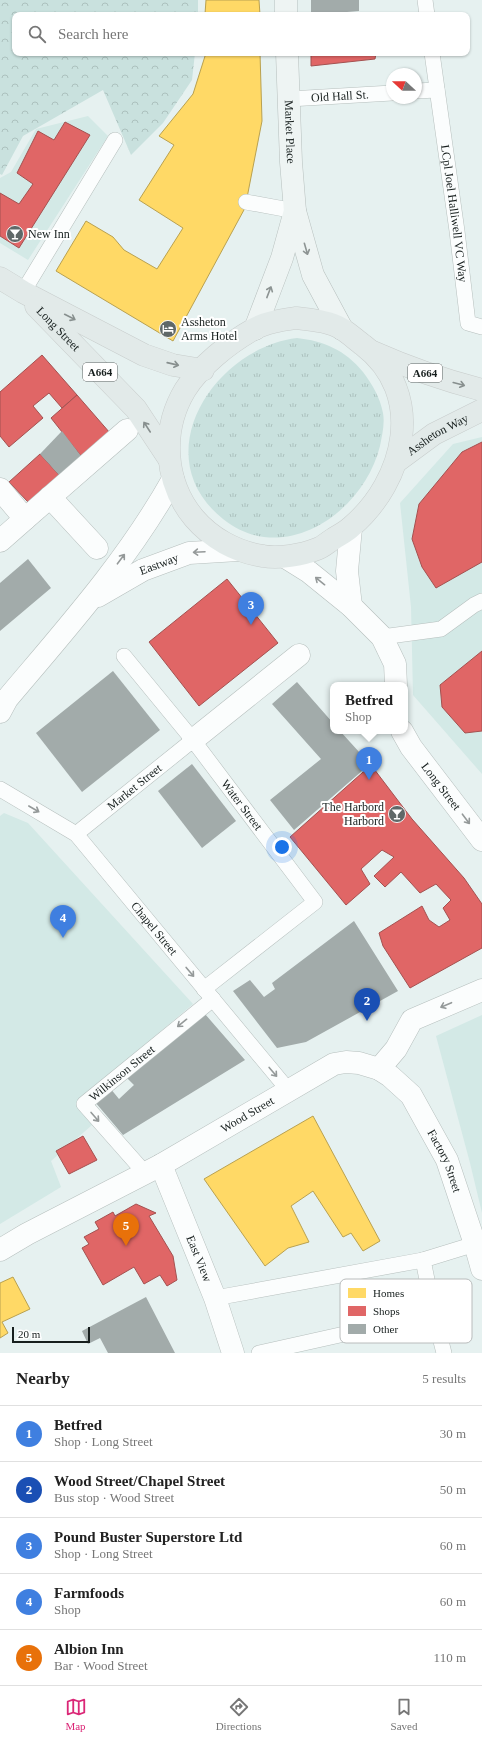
<!DOCTYPE html>
<meta charset="utf-8">
<style>
body{margin:0;font-family:Georgia,serif;background:#f2f2f2;color:#222}
.compass{position:absolute;left:386px;top:68px;width:36px;height:36px;border-radius:50%;background:#fff;box-shadow:0 1px 3px #0004;rotate:291deg}
.scale{position:absolute;left:12px;bottom:10px;width:78px;box-sizing:border-box;padding-left:4px;border:2px solid #171f1e;border-top:0;font-size:11px;line-height:14px;white-space:nowrap;color:#171f1e;-webkit-text-stroke:3px #fff;paint-order:stroke}
.you{position:absolute;left:282px;top:847px;width:14px;height:14px;margin:-10px;border:3px solid #fff;border-radius:50%;background:#1a73e8;box-shadow:0 0 0 6px #1a73e833}
.badge{display:grid;place-items:center;width:26px;height:26px;border-radius:50%;background:#db2777;color:#fff;font-size:13px;font-weight:700}
.pin{position:absolute;translate:-50% -33px;filter:drop-shadow(0 1px 2px #0008)}
.pin::after{content:'';position:absolute;top:21px;width:14px;height:12px;background:inherit;clip-path:polygon(0 0,100% 0,50% 100%)}
.popup{position:absolute;left:330px;top:682px;width:78px;height:52px;box-sizing:border-box;display:grid;place-content:center;border-radius:8px;background:#fff;filter:drop-shadow(0 1px 3px #0005);font-size:13px;white-space:nowrap;color:#767676}
.popup b{font-size:15px;color:#222}
.popup::after{content:'';position:absolute;left:50%;top:100%;margin-left:-8px;border:8px solid transparent;border-top-color:#fff}
.list{margin:0;padding:0;list-style:none}
h2{display:flex;justify-content:space-between;align-items:center;height:52px;margin:0;padding:0 16px;font-size:17px}
h2 small{font-size:13px;font-weight:400;color:#767676}
.list li{display:grid;grid-template-columns:26px 1fr auto;gap:12px;align-items:center;box-sizing:border-box;height:56px;padding:0 16px;border-top:1px solid #e0e0e0}
.list b{display:block;font-size:15px;white-space:nowrap}
.list p{margin:0;font-size:13px;white-space:nowrap;color:#767676}
.list em{font-size:13px;font-style:normal;color:#767676}
.icon{flex:none;width:22px;height:22px;fill:none;stroke:currentColor;stroke-width:2;stroke-linecap:round;stroke-linejoin:round}
.map{position:relative;flex:none;width:482px;height:1353px;overflow:hidden}
.search{position:absolute;background:#fff;box-shadow:0 1px 3px #0004;left:12px;right:12px;top:12px;height:44px;display:flex;align-items:center;gap:10px;box-sizing:border-box;padding:0 14px;border-radius:8px;color:#767676;font-size:15px}
.sheet{height:332px;background:#fff}
nav{display:flex;justify-content:space-around;align-items:center;box-sizing:border-box;height:56px;border-top:1px solid #e0e0e0;background:#fff;font-size:11px;color:#767676}
nav a{display:grid;justify-items:center;gap:2px}
nav .on{color:#db2777}
.map>svg:first-child{display:block}
.built{fill:#d3e9e6}
.grass{fill:url(#grass-tufts)}
.forest{fill:url(#forest-crowns)}
.homes{fill:#ffd966;stroke:#b9a150}
.shops{fill:#e06666;stroke:#a45150}
.building{fill:#a2abaa}
.lines{fill:none;stroke-linecap:round;stroke-linejoin:round}
.service-casing{stroke:#b6bfbd;stroke-width:16}
.pedestrian-casing{stroke:#b6bfbd;stroke-width:23}
.minor-casing{stroke:#b6bfbd;stroke-width:23}
.tertiary-casing{stroke:#b6bfbd;stroke-width:23}
.secondary-casing{stroke:#b6bfbd;stroke-width:23}
.primary-casing{stroke:#c8cdcc;stroke-width:23}
.service{stroke:#fbfdfd;stroke-width:15}
.pedestrian{stroke:#fbfdfd;stroke-width:22}
.minor{stroke:#fbfdfd;stroke-width:22}
.tertiary{stroke:#fbfdfd;stroke-width:22}
.secondary{stroke:#eef4f3;stroke-width:22}
.primary{stroke:#e2eae9;stroke-width:22}
.oneway{stroke:#8d9493}
.oneway2{stroke:#878f8e}
.oneway3{stroke:#949999}
.labels{text-anchor:middle;stroke-width:4;stroke-linejoin:round;paint-order:stroke}
.shield{fill:#fff;stroke:#5d6262;stroke-width:1}
.shield-label{font-size:11px;font-weight:bold;fill:#171f1e}
.street-label{font-size:12px;fill:#171f1e;stroke:#fff}
.poi-label{font-size:12px;fill:#171f1e;stroke:#fff;text-anchor:start}
.key{fill:#fff;stroke:#b9bcbc;stroke-width:1}
.key-label{font-size:11px;fill:#171f1e}
</style>
<div class="map">
<svg width="482" height="1353" viewBox="0 0 482 1353">
<defs>
<pattern id="grass-tufts" width="24" height="20" patternUnits="userSpaceOnUse"><rect width="24" height="20" fill="#c9e1de"/><path d="M3 7l-1-3M5 7V3M7 7l1-3M15 17l-1-3M17 17v-4M19 17l1-3" fill="none" stroke="#acc1be"/></pattern>
<pattern id="forest-crowns" width="20" height="18" patternUnits="userSpaceOnUse"><rect width="20" height="18" fill="#c9e1de"/><path d="M2 6a3 3 0 1 1 6 0M12 15a3 3 0 1 1 6 0" fill="none" stroke="#acc1be"/></pattern>
</defs>
<rect width="100%" height="100%" fill="#e6f1f0"/>
<g class="built">
<path d="M88,116L108,136L28,260L0,243V178L11,172L36,129Z"/>
<path d="M482,437V774L413,695L411,607L400,503L453,444Z"/>
<path d="M4,813L28,823L193,1004L77,1102L92,1125L51,1161L61,1187L0,1224V816Z"/>
<path d="M482,1015V1213L470,1163L436,1036Z"/>
</g>
<path class="grass" d="M297,338C324,341 345,350 363,372C372,384 380,397 383,413C385,424 382,435 380,446C364,512 284,568 223,519C144,456 214,348 297,338Z"/>
<path class="forest" d="M0,0H198V15H15V53H195L192,80L163,123L131,155L103,90L23,136L2,175L0,174Z"/>
<g class="homes">
<path d="M206,0H259L260,15L205,14Z"/>
<path d="M206,53H260L262,121L245,208L173,341L56,271L86,221L113,237L124,250L157,269L183,228L139,200L174,145L159,136L193,94Z"/>
<path d="M313,1116L380,1241L363,1251L351,1233L343,1237L313,1191L291,1206L309,1242L288,1248L265,1266L204,1179Z"/>
<path d="M13,1277L30,1309L2,1322L8,1333L0,1338V1283Z"/>
</g>
<g class="shops">
<path d="M311,53H376L375,59L311,66Z"/>
<path d="M65,122L90,135L19,248L0,236V193L19,204L33,184L17,173L38,131L54,140Z"/>
<path d="M42,355L77,395L62,408L49,393L33,406L43,418L9,447L0,436V392Z"/>
<path d="M77,395L110,433L81,456L51,418Z"/>
<path d="M482,442V562L436,588L422,567L412,539L419,504L462,452Z"/>
<path d="M40,454L59,475L28,502L9,482Z"/>
<path d="M227,579L278,643L199,706L149,642Z"/>
<path d="M482,651V731L465,733L442,707L440,685Z"/>
<path d="M371,765L412,819L464,878L482,904V948L410,988L383,946L379,933L422,906L429,920L439,927L450,920L443,908L451,900L436,884L420,893L401,872L385,887L374,876L394,857L382,850L361,869L370,884L346,905L290,837Z"/>
<path d="M83,1136L97,1160L69,1174L56,1151Z"/>
<path d="M136,1204L156,1213L149,1216L173,1256L177,1280L167,1286L160,1275L144,1284L134,1267L103,1285L82,1248L89,1244L84,1237L99,1229L95,1222L113,1212L115,1216Z"/>
</g>
<g class="building">
<path d="M311,0H359V11L311,15Z"/>
<path d="M62,431L81,456L59,475L40,454Z"/>
<path d="M28,559L51,588L0,631V583Z"/>
<path d="M113,671L160,730L82,792L36,733Z"/>
<path d="M297,682L333,723V731H340L370,764L294,830L270,800L321,759L272,704Z"/>
<path d="M192,764L236,821L202,848L158,791Z"/>
<path d="M354,921L398,991L306,1042L277,1048L233,991L250,980L264,997L275,989L272,983Z"/>
<path d="M205,1014L245,1060L123,1135L95,1102L110,1088L119,1099L134,1085L127,1078Z"/>
<path d="M146,1297L175,1353H108L100,1338L88,1344L82,1331Z"/>
</g>
<g class="lines">
<g class="service-casing">
<g id="service">
<path d="M425,0L427,15"/>
<path id="s1" d="M432,53L457,231L468,323L482,327"/>
<path d="M416,91L437,90"/>
<path id="s2" d="M289,99L392,93"/>
<path d="M246,202L295,211"/>
<path d="M23,292L115,140"/>
<path d="M382,637L441,629L474,605L482,601"/>
<path id="s3" d="M124,656L193,740L315,902L204,989"/>
<path id="s4" d="M0,789L76,834L289,1091"/>
<path id="s5" d="M76,834L193,740"/>
<path id="s6" d="M145,1173L84,1104L213,999"/>
<path d="M215,1298L423,1260"/>
<path d="M434,1314L444,1353"/>
<path d="M259,1353L434,1314L423,1260L475,1244"/>
</g>
</g>
<g class="pedestrian-casing">
<g id="pedestrian">
<path d="M50,497L97,548"/>
<path d="M25,519L127,430"/>
<path d="M193,740L299,655"/>
</g>
</g>
<g class="minor-casing">
<g id="minor">
<path d="M0,489L25,519L0,541"/>
<path id="s7" d="M161,1165L215,1298L233,1353"/>
</g>
</g>
<g class="tertiary-casing">
<g id="tertiary">
<path d="M285,557L309,572L351,606L382,637L395,664L396,685"/>
<path id="s8" d="M98,596L143,570L189,553L238,550"/>
<path d="M351,606L347,571L351,528"/>
<path d="M0,712L7,699C66,629 128,560 173,479"/>
<path id="s9" d="M402,731L411,747L482,840"/>
<path d="M379,1069L396,1049L412,1020L482,990"/>
<path id="s10" d="M0,1250L27,1234L161,1165L334,1064L346,1062L359,1063L379,1069L390,1076L411,1095L447,1160L475,1244L482,1269"/>
</g>
</g>
<g class="secondary-casing">
<g id="secondary">
<path d="M286,0V15"/>
<path id="s11" d="M287,53L291,162L295,211L313,275L342,329"/>
<path d="M255,329L282,258L295,211"/>
</g>
</g>
<g class="primary-casing">
<g id="primary">
<path d="M0,278L23,292L144,355L173,365L203,370"/>
<path id="s12" d="M36,306L136,409L169,459"/>
<path d="M296,318C312,320 329,321 342,329C350,334 356,340 363,345C427,394 405,481 351,527C346,532 339,535 333,539C328,542 323,547 317,549C302,555 278,559 263,556C236,552 211,538 194,518C164,482 161,430 185,390C200,366 229,343 254,329C267,322 282,320 296,318Z"/>
<path d="M373,352C409,368 444,380 482,390"/>
<path id="s13" d="M396,462L434,434L482,410"/>
</g>
</g>
<use href="#service" class="service"/>
<use href="#pedestrian" class="pedestrian"/>
<use href="#minor" class="minor"/>
<use href="#tertiary" class="tertiary"/>
<use href="#secondary" class="secondary"/>
<use href="#primary" class="primary"/>
</g>
<defs><path id="oneway-shaft" d="M-6 0H5M1.5-3L5.5 0L1.5 3" fill="none" stroke-width="1.6" stroke-linecap="round" stroke-linejoin="round"/></defs>
<g class="oneway">
<use href="#oneway-shaft" transform="translate(306 249) rotate(74)"/>
<use href="#oneway-shaft" transform="translate(269 292) rotate(-69)"/>
</g>
<g class="oneway2">
<use href="#oneway-shaft" transform="translate(70 317) rotate(27)"/>
<use href="#oneway-shaft" transform="translate(173 364) rotate(13)"/>
<use href="#oneway-shaft" transform="translate(459 384) rotate(15)"/>
<use href="#oneway-shaft" transform="translate(147 427) rotate(-123)"/>
</g>
<g class="oneway3">
<use href="#oneway-shaft" transform="translate(199 552) rotate(177)"/>
<use href="#oneway-shaft" transform="translate(121 559) rotate(-53)"/>
<use href="#oneway-shaft" transform="translate(320 581) rotate(-141)"/>
<use href="#oneway-shaft" transform="translate(34 809) rotate(30)"/>
<use href="#oneway-shaft" transform="translate(466 819) rotate(53)"/>
<use href="#oneway-shaft" transform="translate(190 972) rotate(50)"/>
<use href="#oneway-shaft" transform="translate(446 1005) rotate(157)"/>
<use href="#oneway-shaft" transform="translate(182 1023) rotate(141)"/>
<use href="#oneway-shaft" transform="translate(273 1072) rotate(50)"/>
<use href="#oneway-shaft" transform="translate(95 1117) rotate(49)"/>
</g>
<defs>
<g id="bar-disc" transform="scale(0.9)"><circle r="9.5" fill="#5f6868" stroke="#fff"/><path d="M-6-5H6L.8 .8V4.5H3.5V6h-7V4.5H-.8V.8Z" fill="#fff"/></g>
<g id="hotel-disc" transform="scale(0.9)"><circle r="9.5" fill="#5f6868" stroke="#fff"/><path d="M-6-4.5h1.5V1H6V5H4.5V3h-9V5H-6ZM-4 0a1.8 1.8 0 1 1 3.6 0ZM.5 0V-2.5h3Q6-2.5 6 0Z" fill="#fff"/></g>
</defs>
<g fill-rule="evenodd">
<use href="#bar-disc" x="15" y="234"/>
<use href="#hotel-disc" x="168" y="329"/>
<use href="#bar-disc" x="397" y="814"/>
</g>
<g class="labels">
<g class="shield">
<rect x="83" y="363" width="34" height="18" rx="3"/>
<rect x="408" y="364" width="34" height="18" rx="3"/>
</g>
<g class="shield-label">
<text x="100" y="376">A664</text>
<text x="425" y="377">A664</text>
</g>
<g class="street-label">
<text dy="4" stroke="none"><textPath href="#s2" startOffset="51">Old Hall St.</textPath></text>
<text dy="4" stroke="none"><textPath href="#s11" startOffset="79">Market Place</textPath></text>
<text dy="4" stroke="none"><textPath href="#s1" startOffset="162">LCpl Joel Halliwell VC Way</textPath></text>
<text dy="4" stroke="none"><textPath href="#s12" startOffset="32">Long Street</textPath></text>
<text dy="4" stroke="none"><textPath href="#s13" startOffset="50">Assheton Way</textPath></text>
<text dy="4" stroke="none"><textPath href="#s8" startOffset="69">Eastway</textPath></text>
<text dy="4" stroke="none"><textPath href="#s9" startOffset="68">Long Street</textPath></text>
<text dy="4" stroke="none"><textPath href="#s5" startOffset="75">Market Street</textPath></text>
<text dy="4" stroke="none"><textPath href="#s3" startOffset="190">Water Street</textPath></text>
<text dy="4" stroke="none"><textPath href="#s4" startOffset="211">Chapel Street</textPath></text>
<text dy="4" stroke="none"><textPath href="#s6" startOffset="141">Wilkinson Street</textPath></text>
<text dy="4" stroke="none"><textPath href="#s10" startOffset="282">Wood Street</textPath></text>
<text dy="4" stroke="none"><textPath href="#s10" startOffset="544">Factory Street</textPath></text>
<text dy="4" stroke="none"><textPath href="#s7" startOffset="101">East View</textPath></text>
</g>
<g class="poi-label">
<text x="28" y="238">New Inn</text>
<text x="181" y="326">Assheton<tspan x="181" dy="14">Arms Hotel</tspan></text>
<text x="384" y="811" text-anchor="end">The Harbord<tspan x="384" dy="14">Harbord</tspan></text>
</g>
</g>
<rect x="340" y="1279" width="132" height="64" rx="6" class="key"/>
<rect x="348" y="1288" width="18" height="10" fill="#ffd966"/>
<rect x="348" y="1306" width="18" height="10" fill="#e06666"/>
<rect x="348" y="1324" width="18" height="10" fill="#a2abaa"/>
<g class="key-label">
<text x="373" y="1297">Homes</text>
<text x="373" y="1315">Shops</text>
<text x="373" y="1333">Other</text>
</g>
</svg>
<svg class="compass" viewBox="-18 -18 36 36"><path d="M0-13l5 13h-10z" fill="#e53935"/><path d="M0 13l5-13h-10z" fill="#767676"/></svg>
<div class="scale">20 m</div>
<div class="you"></div>
<div class="pin badge" style="left:369px;top:780px;background:#3f7fe0">1</div>
<div class="popup"><b>Betfred</b>Shop</div>
<div class="pin badge" style="left:367px;top:1021px;background:#1a4fb4">2</div>
<div class="pin badge" style="left:251px;top:625px;background:#3f7fe0">3</div>
<div class="pin badge" style="left:63px;top:938px;background:#3f7fe0">4</div>
<div class="pin badge" style="left:126px;top:1246px;background:#e8710a">5</div>
<div class="search"><svg class="icon" aria-label="search" viewBox="0 0 24 24"><circle cx="10" cy="10" r="6"/><path d="M15 15l6 6"/></svg>Search here</div>
</div>
<section class="sheet">
<h2>Nearby<small>5 results</small></h2>
<ul class="list">
<li><span class="badge" style="background:#3f7fe0">1</span><div><b>Betfred</b><p>Shop · Long Street</p></div><em>30 m</em></li>
<li><span class="badge" style="background:#1a4fb4">2</span><div><b>Wood Street/Chapel Street</b><p>Bus stop · Wood Street</p></div><em>50 m</em></li>
<li><span class="badge" style="background:#3f7fe0">3</span><div><b>Pound Buster Superstore Ltd</b><p>Shop · Long Street</p></div><em>60 m</em></li>
<li><span class="badge" style="background:#3f7fe0">4</span><div><b>Farmfoods</b><p>Shop</p></div><em>60 m</em></li>
<li><span class="badge" style="background:#e8710a">5</span><div><b>Albion Inn</b><p>Bar · Wood Street</p></div><em>110 m</em></li>
</ul>
</section>
<nav>
<a class="on"><svg class="icon" aria-label="map" viewBox="0 0 24 24"><path d="M3 6l6-2 6 2 6-2v14l-6 2-6-2-6 2zM9 4v14M15 6v14"/></svg>Map</a>
<a><svg class="icon" aria-label="directions" viewBox="0 0 24 24"><path d="M12 3l9 9-9 9-9-9zM9 14v-3h6M13 9l2 2-2 2"/></svg>Directions</a>
<a><svg class="icon" aria-label="saved" viewBox="0 0 24 24"><path d="M7 4h10v16l-5-4-5 4z"/></svg>Saved</a>
</nav>
